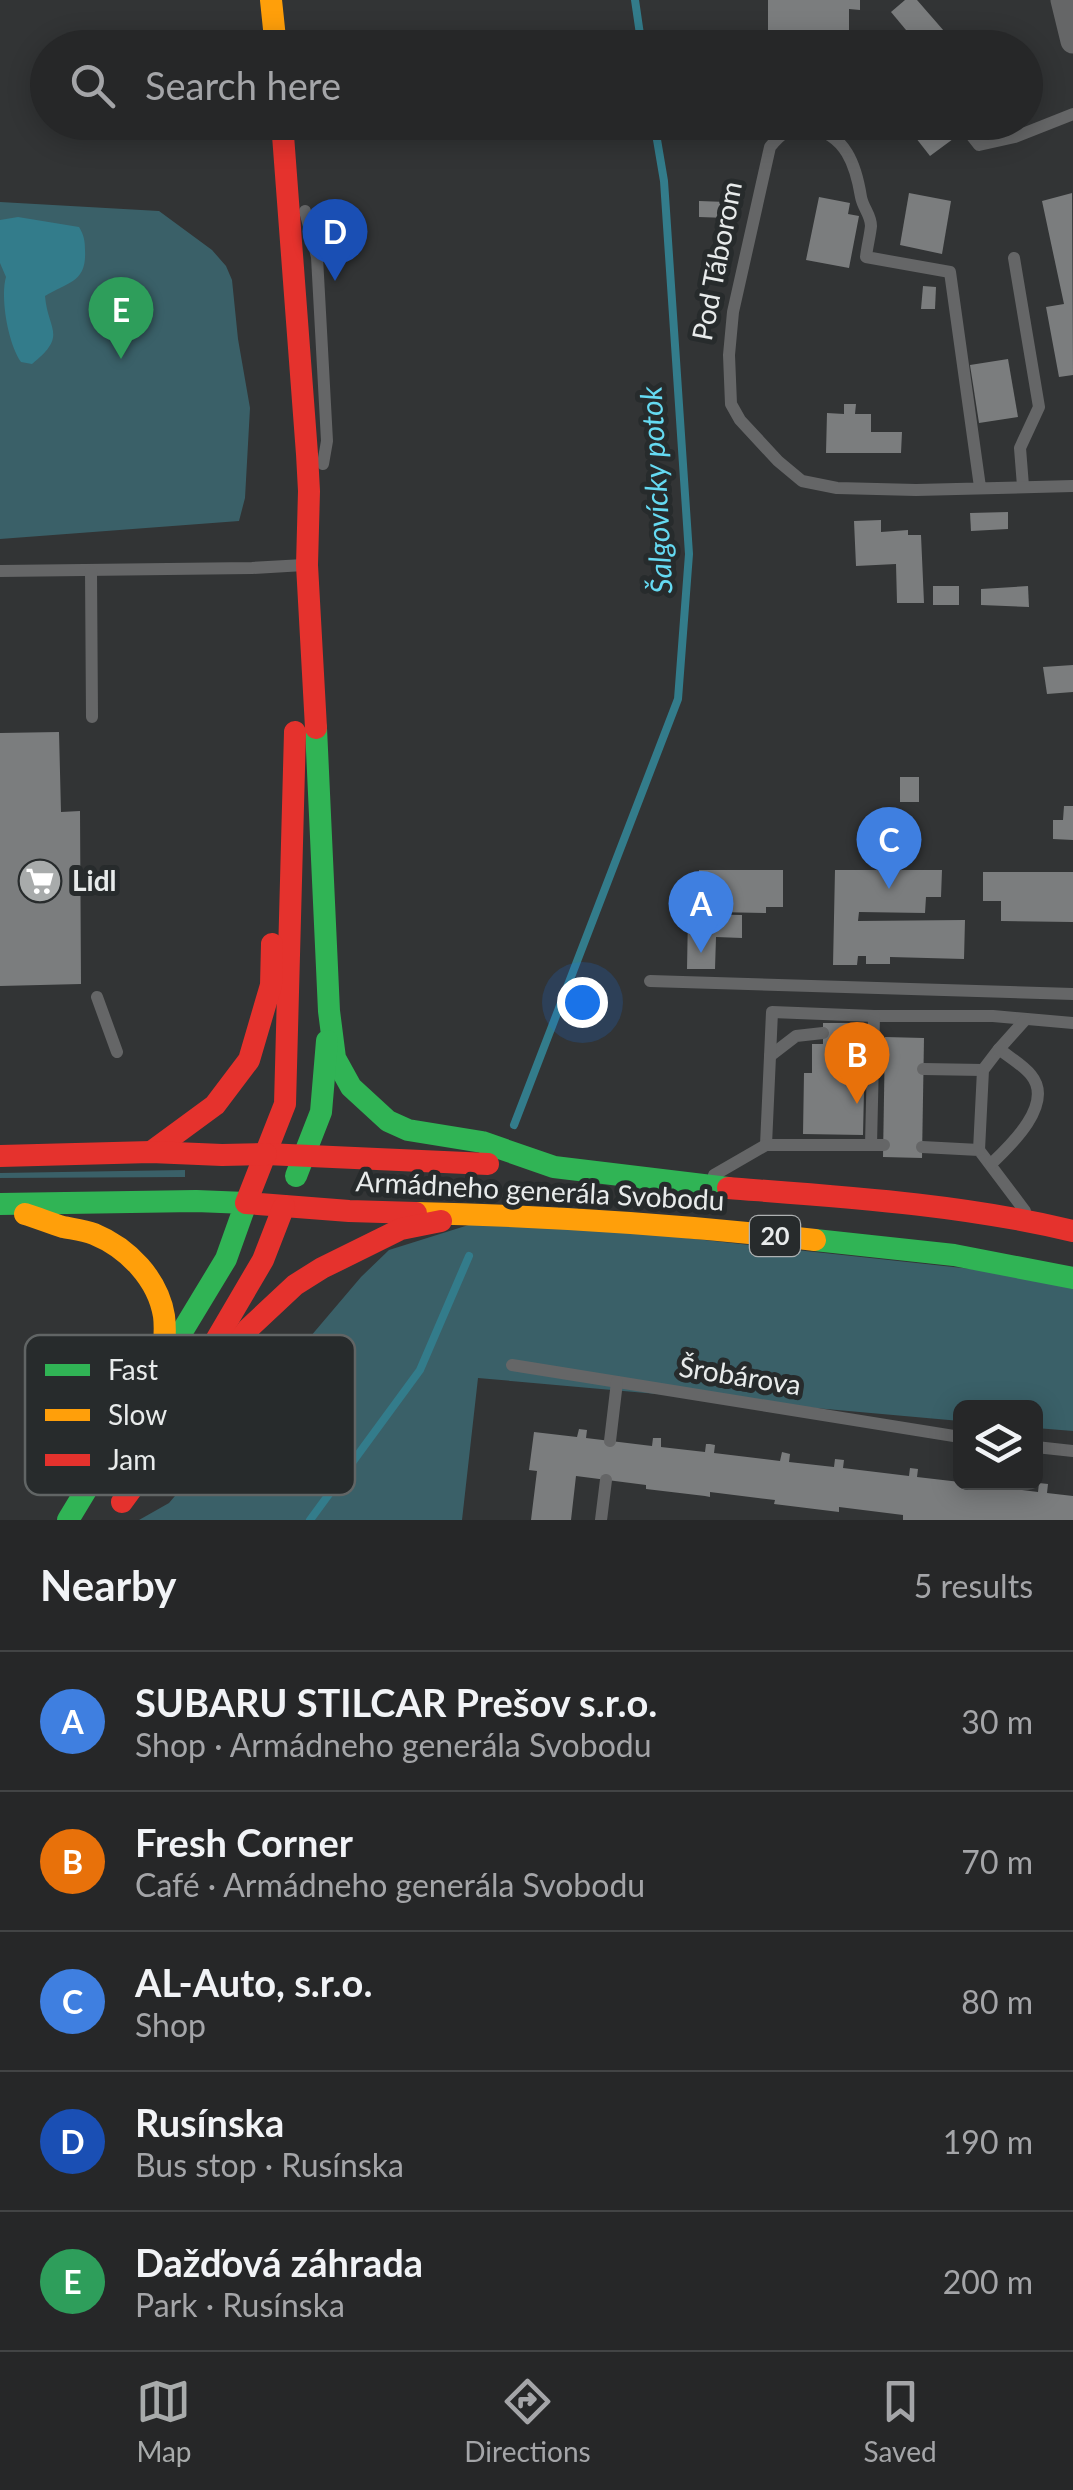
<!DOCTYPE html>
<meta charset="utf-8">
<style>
body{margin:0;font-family:Lato,sans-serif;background:#323334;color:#f1f3f6}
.controls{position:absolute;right:30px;bottom:30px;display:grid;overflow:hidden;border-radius:15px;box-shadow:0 5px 25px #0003}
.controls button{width:90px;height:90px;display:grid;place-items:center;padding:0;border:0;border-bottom:2px solid #424445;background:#262728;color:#f1f3f6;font:50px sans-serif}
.you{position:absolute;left:582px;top:1002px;width:35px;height:35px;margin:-25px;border:8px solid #fff;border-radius:50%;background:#1a73e8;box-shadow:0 0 0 15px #1a73e833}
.badge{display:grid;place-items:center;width:65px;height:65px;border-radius:50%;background:#a8abab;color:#fff;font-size:32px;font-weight:700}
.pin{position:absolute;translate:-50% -82px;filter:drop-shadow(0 2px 5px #0008)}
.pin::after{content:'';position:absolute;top:52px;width:35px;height:30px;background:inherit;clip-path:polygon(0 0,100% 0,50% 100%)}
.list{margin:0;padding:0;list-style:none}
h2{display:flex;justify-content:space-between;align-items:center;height:130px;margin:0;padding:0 40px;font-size:42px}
h2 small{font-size:32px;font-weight:400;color:#a4a5a8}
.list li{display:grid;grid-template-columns:65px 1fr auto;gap:30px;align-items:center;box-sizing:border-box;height:140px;padding:0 40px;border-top:2px solid #424445}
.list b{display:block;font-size:38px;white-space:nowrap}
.list p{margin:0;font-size:32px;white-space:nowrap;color:#a4a5a8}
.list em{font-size:32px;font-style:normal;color:#a4a5a8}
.icon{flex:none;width:55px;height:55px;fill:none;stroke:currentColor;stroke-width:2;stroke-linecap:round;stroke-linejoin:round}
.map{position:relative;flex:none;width:1073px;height:1520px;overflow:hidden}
.search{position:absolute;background:#262728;box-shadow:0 5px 25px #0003;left:30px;right:30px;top:30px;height:110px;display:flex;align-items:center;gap:25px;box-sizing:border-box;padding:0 35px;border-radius:55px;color:#a4a5a8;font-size:38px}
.sheet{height:830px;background:#262728}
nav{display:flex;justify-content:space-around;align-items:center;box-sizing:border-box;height:140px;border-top:2px solid #424445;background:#262728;font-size:28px;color:#a4a5a8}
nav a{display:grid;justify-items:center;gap:5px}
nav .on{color:#a8abab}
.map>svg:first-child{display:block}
.green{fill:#3a6068}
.water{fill:#337c8b}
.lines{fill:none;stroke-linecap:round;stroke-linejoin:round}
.stream{stroke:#337c8b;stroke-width:8}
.building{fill:#7b7d7e}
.lane{stroke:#656667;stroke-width:12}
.street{stroke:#656667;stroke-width:25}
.fast{stroke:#30b455;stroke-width:22}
.slow{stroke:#ff9f0a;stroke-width:22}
.jam{stroke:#e5322d;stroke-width:22}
.labels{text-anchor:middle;stroke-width:10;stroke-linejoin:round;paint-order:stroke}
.shield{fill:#272b2c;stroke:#aeb1b2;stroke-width:2.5}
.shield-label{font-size:25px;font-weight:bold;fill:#e8ebeb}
.street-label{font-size:28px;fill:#e8ebeb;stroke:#272b2c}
.poi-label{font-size:28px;font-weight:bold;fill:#e8ebeb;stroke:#272b2c;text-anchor:start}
.water-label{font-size:30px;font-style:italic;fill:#65daf2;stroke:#272b2c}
.key{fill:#272b2c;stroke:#616565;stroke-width:2.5}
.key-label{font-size:28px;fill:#e8ebeb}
</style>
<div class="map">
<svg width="1073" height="1520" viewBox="0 0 1073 1520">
<rect width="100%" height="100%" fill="#323435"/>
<g class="green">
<path d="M0,202L159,211L212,250L226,266L232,280L238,339L250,408L245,498L239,521L0,539Z"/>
<path d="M185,1170V1177L0,1178V1173Z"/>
<path d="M494,1217L1073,1280V1431L1036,1428V1408H960V1421L478,1378L462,1520H139L169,1503L361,1277L389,1250Z"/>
</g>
<path class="water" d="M18,217L79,227C84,235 85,241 85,250C87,283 67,282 45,296C48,331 68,335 32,364L21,362C8,344 0,297 6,277L0,263V220Z"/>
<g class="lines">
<g class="stream">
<path d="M635,0L642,48"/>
<path d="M514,1125L678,699L689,554L664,181L654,122"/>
<path d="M310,1520L420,1370L469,1256"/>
</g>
</g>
<g class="building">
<path d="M768,0H860V10L849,9V31H856L859,48L768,47Z"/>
<path d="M905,0H917L944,31L924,48H921L891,12Z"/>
<path d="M926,122H941L953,139L930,156L912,133Z"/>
<path d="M909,193L951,201L942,254L900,245Z"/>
<path d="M1072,193L1073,375L1059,377L1046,307L1064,304L1042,201Z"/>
<path d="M819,197L850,203L848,214L859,216L849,268L806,260Z"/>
<path d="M699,201L727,202V218L699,217Z"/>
<path d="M923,286L936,287L935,309H921Z"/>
<path d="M1008,359L1018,417L979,423L970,365Z"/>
<path d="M844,404H856L855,414H871V432H902L901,453H826L827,413L844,414Z"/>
<path d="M1008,512V529L971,531L970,513Z"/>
<path d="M881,520V532L908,530V535H921L924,603H897L896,564L856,566L854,521Z"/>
<rect x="933" y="586" width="26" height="19"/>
<path d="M1028,586L1029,607L981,605V589Z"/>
<path d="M1073,665V692L1047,694L1043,667Z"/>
<path d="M59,732L61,812L80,811L81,984L0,986V733Z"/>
<rect x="900" y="777" width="19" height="25"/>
<path d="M1064,806H1073V840L1053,839V820H1063Z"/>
<path d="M699,870H783V907H766V913L715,912V907H699Z"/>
<path d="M835,870H942L941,897H926L925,913L859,912L858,921L965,920L964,959L890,957V964H866V956H858L857,965H833Z"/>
<path d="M983,872H1073V922L1001,921V901H983Z"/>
<path d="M688,914L742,915V938L716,937L715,969H687Z"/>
<path d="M823,1023H858V1045H865L863,1135L803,1134L804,1073H812V1044H823Z"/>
<path d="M885,1037L924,1038L922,1158L883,1157Z"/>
<path d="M579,1429L587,1430L586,1438L652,1446L653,1438H661V1447L705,1452L706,1444H710L715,1445L714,1453L780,1461L782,1452L790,1454L789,1462L834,1467L835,1459L844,1460L843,1468L909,1476L910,1468L918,1469L917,1477L960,1482L1038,1492L1039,1483L1048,1484L1047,1493L1073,1496V1520H903V1515L839,1507V1512L774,1504L775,1500L710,1492V1497L705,1496L646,1489V1485L576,1476L571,1520H531L537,1471L529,1470L534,1432L577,1437Z"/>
</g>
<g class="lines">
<g class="lane">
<path d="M961,122L979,145L1015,137L1073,114"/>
<path d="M305,211L317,257L327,441L323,464"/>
<path d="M1014,258L1039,407L1020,448L1023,486"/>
<path d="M980,487L950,272L866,257C867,247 870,236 871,226C871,215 863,208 861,197C856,166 846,134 810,128C792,125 781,133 770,147L733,312L729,355L731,404L740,420L778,461L802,481L837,488L916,490L1073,486"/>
<path d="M0,571L252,568L304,565"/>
<path d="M91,571L92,717"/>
<path d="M650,981L1073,994"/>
<path d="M97,997L117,1052"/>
<path d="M770,1056L796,1036L823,1033"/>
<path d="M923,1069L983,1070"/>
<path d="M766,1145L772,1012L874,1016H993L1073,1023"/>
<path d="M871,1145L874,1016"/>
<path d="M922,1147L979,1150L1025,1211"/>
<path d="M979,1150L983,1070L999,1049"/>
<path d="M991,1164C1010,1146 1055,1104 1031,1075C1023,1065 1009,1057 999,1049L1025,1020"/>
<path d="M714,1175L766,1145H884"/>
<path d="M512,1365L960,1437"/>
<path d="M610,1441L617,1382"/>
<path d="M1036,1447L1073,1451"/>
<path d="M601,1520L606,1480"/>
</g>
<path class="street" d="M1063,0L1073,41"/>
<g class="fast">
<path d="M316,728L329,1011L335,1058L351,1087L388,1121L408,1130L482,1142L554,1167L728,1188"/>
<path d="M296,1176L321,1112L327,1041"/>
<path d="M0,1204L196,1201L246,1203L226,1259L68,1520"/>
<path d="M815,1240L954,1255L1073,1278"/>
</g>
<g class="slow">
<path d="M271,0L276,48"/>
<path d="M416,1213C549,1216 683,1225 815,1240"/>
<path d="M25,1214C38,1218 50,1223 63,1227C73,1229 84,1230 94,1234C128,1248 158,1279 164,1316C166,1332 164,1348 162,1364"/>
</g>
<g class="jam">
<path d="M282,122L307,454L309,491L307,565L316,728"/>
<path d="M295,732L285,1104L246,1203L349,1211L416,1213"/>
<path d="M151,1152L215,1105L249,1060L271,985L272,944"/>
<path d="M266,1154L488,1164"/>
<path d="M0,1156L151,1152L222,1155L266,1154"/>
<path d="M728,1188C844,1197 960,1204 1073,1231"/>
<path d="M212,1347L263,1260L284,1206"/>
<path d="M122,1502L248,1329L295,1285L322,1268L401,1229L441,1221"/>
</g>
</g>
<defs>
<g id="supermarket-disc" transform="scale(2.25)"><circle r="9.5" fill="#a8abab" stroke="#272b2c"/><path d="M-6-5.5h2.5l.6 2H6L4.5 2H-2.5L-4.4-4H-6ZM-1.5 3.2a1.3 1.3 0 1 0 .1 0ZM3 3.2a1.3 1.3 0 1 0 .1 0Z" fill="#fff"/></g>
</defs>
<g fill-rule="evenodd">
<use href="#supermarket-disc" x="40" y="881"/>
</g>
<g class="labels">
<rect class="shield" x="750" y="1216" width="50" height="40" rx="8"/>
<g class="shield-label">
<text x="775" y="1245">20</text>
</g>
<g class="street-label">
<text transform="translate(717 261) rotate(-79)" y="10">Pod Táborom</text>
<text transform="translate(540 1191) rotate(3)" y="10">Armádneho generála Svobodu</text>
<text transform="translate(740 1376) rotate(9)" y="10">Šrobárova</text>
</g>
<g class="poi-label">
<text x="72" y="891">Lidl</text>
</g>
<g class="water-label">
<text transform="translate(657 490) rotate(-93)" y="10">Šalgovícky potok</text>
</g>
</g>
<rect x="25" y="1335" width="330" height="160" rx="15" class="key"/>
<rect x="45" y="1364" width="45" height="12" fill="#30b455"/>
<rect x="45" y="1409" width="45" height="12" fill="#ff9f0a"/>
<rect x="45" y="1454" width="45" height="12" fill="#e5322d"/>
<g class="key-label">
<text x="108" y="1380">Fast</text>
<text x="108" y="1425">Slow</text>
<text x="108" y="1470">Jam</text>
</g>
</svg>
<div class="controls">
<button><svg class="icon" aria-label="layers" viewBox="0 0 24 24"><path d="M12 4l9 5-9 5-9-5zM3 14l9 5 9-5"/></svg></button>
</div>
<div class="you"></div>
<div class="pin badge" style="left:701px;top:953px;background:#3f7fe0">A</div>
<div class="pin badge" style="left:857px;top:1104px;background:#e8710a">B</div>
<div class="pin badge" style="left:889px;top:889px;background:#3f7fe0">C</div>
<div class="pin badge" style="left:335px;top:281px;background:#1a4fb4">D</div>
<div class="pin badge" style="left:121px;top:359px;background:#2e9e5b">E</div>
<div class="search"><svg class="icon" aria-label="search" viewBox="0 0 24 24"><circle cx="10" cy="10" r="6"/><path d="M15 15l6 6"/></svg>Search here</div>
</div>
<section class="sheet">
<h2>Nearby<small>5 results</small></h2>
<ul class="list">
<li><span class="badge" style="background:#3f7fe0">A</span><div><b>SUBARU STILCAR Prešov s.r.o.</b><p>Shop · Armádneho generála Svobodu</p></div><em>30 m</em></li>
<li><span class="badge" style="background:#e8710a">B</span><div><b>Fresh Corner</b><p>Café · Armádneho generála Svobodu</p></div><em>70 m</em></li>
<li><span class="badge" style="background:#3f7fe0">C</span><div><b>AL-Auto, s.r.o.</b><p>Shop</p></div><em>80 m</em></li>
<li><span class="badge" style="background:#1a4fb4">D</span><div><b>Rusínska</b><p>Bus stop · Rusínska</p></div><em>190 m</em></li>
<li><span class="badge" style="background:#2e9e5b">E</span><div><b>Dažďová záhrada</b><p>Park · Rusínska</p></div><em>200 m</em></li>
</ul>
</section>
<nav>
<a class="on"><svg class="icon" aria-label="map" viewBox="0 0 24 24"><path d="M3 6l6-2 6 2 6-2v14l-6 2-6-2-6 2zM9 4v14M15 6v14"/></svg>Map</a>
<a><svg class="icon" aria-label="directions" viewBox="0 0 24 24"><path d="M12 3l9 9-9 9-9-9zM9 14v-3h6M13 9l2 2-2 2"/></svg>Directions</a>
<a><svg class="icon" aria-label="saved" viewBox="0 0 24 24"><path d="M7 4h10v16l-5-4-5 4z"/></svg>Saved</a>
</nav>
